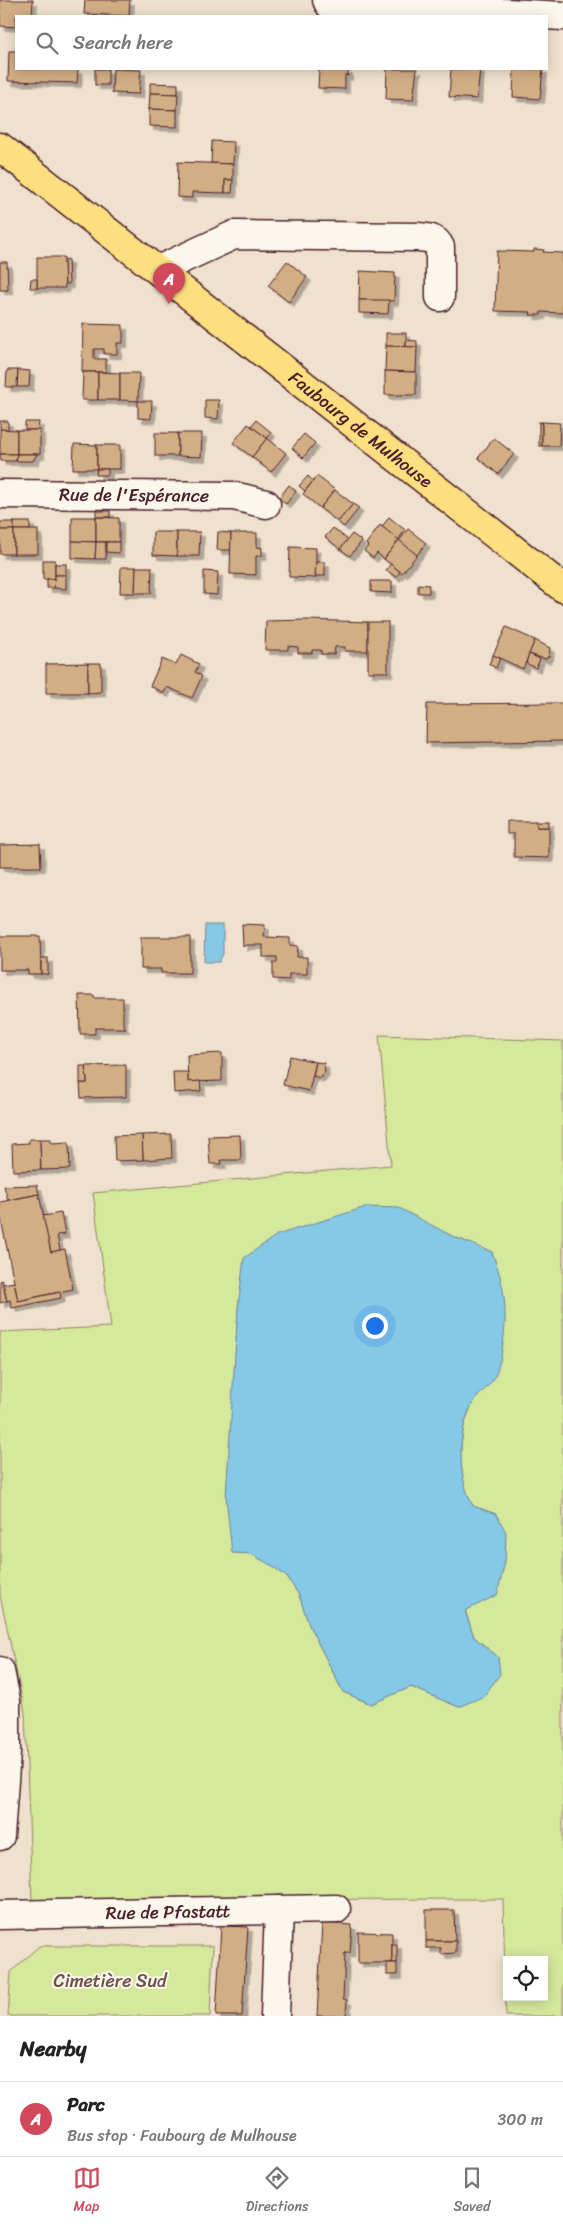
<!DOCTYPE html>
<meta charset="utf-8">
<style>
body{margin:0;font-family:Sriracha,sans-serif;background:#f2f2f2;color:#222}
.controls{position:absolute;right:15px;bottom:15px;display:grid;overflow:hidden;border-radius:0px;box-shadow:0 2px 12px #0003}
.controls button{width:45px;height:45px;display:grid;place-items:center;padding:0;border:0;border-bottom:1px solid #e0e0e0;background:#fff;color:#222;font:25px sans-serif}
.you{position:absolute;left:374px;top:1325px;width:18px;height:18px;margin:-12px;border:4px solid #fff;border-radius:50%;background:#1a73e8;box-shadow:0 0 0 8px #1a73e833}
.badge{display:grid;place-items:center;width:32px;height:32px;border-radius:50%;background:#d1495b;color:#fff;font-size:16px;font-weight:700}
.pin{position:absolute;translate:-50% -41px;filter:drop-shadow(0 1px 2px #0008)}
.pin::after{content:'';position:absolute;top:26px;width:18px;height:15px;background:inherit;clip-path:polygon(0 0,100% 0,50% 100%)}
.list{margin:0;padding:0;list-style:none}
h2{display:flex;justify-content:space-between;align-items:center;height:65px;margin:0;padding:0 20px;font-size:21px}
h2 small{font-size:16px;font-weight:400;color:#767676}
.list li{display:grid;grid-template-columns:32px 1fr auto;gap:15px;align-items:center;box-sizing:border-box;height:75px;padding:0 20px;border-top:1px solid #e0e0e0}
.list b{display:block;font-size:19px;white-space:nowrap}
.list p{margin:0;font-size:16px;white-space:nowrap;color:#767676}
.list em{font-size:16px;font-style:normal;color:#767676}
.icon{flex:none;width:28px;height:28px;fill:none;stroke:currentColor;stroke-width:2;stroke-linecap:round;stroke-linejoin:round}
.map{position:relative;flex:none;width:563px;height:2016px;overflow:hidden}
.search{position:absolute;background:#fff;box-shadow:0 2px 12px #0003;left:15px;right:15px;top:15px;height:55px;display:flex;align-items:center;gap:12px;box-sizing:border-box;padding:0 18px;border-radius:0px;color:#767676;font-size:19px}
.sheet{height:140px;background:#fff}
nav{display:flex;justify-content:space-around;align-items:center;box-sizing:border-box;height:70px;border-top:1px solid #e0e0e0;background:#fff;font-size:14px;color:#767676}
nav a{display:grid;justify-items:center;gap:2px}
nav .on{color:#d1495b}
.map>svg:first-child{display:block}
.green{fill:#d5e89c;stroke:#908464;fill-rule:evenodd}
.water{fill:#86c9e7;stroke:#6e859c}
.building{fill:#d2ae84;stroke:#4a1f2b;filter:url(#shadow)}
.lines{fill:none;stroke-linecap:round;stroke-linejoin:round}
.minor-casing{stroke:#4a1f2b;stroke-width:31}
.major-casing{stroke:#4a1f2b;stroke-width:31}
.minor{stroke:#fbf7ec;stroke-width:28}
.major{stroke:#fce080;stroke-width:28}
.labels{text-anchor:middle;stroke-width:4;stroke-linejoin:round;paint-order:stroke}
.street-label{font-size:18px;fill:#4a1f2b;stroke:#fbf7ec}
.park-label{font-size:18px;fill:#6d5147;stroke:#fbf7ec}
</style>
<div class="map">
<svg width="563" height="2016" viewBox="0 0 563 2016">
<defs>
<filter id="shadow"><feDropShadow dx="4.5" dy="4.5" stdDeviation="0" flood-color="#0004"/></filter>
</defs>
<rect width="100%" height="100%" fill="#efe1cd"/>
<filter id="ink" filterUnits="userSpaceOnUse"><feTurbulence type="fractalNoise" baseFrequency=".02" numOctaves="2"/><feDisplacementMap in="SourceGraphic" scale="10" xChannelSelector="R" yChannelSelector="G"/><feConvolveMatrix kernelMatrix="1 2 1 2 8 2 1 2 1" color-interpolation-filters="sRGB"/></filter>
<g filter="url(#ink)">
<g class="green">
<path d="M379,1035L563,1041V2016H506L503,1899L32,1900L25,1712L0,1595V1332L111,1327L93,1193L391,1165ZM454,1237L492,1252L494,1377C488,1385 479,1393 474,1401C457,1432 456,1476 473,1506L496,1514L465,1610L474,1637L498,1657L459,1707L411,1687L371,1704L343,1692L309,1625L299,1595L287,1577L271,1565L251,1554L235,1379L238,1308ZM507,1960H544V1997H507Z"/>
<path d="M39,1946H213L210,2016H8L11,1972Z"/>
</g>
<g class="water">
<path d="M205,925H223V954L219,962H204Z"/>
<path d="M366,1207L399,1208L454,1237L492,1252C496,1263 500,1274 502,1285C508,1310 505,1352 495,1376C491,1385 481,1392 475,1400C456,1429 457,1476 473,1506L496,1514L506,1532L505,1562L497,1595L465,1611L474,1637L498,1657L500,1674L484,1696L459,1707L411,1687L371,1704L343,1692L309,1625L299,1595L287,1577L271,1565L251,1554L232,1553L226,1496L238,1308L244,1258L277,1235Z"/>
</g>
<g class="building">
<path d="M0,0H33L32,16H16V27L0,26Z"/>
<path d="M85,0H130L129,16L84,14Z"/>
<path d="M9,51H16V69H78L77,83L8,81Z"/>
<rect x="95" y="69" width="13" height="16"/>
<path d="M113,69L141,70L139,94L112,93Z"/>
<path d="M319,69H348V76L345,75V89L318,88Z"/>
<path d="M387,69H417L413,100L386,99Z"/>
<path d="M451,69H480L477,99L449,97Z"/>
<path d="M514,69H543L540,99L513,97Z"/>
<path d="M150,83L178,84V94L150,93Z"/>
<path d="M150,93L178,94L177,110L149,109Z"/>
<path d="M149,109L177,110V127L149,126Z"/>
<path d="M212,141L234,142L233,164L211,163Z"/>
<path d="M178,162L233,164V180H225V193L192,192V198L177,197Z"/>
<path d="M225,180H233L232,193H225Z"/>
<path d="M534,249L544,250L543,252L563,253V313L541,312V315H530L531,312L495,311L497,251L534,252Z"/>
<path d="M37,257H64L65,288H37Z"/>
<path d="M68,259L69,284H65L64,260Z"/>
<path d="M287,261L307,277L289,302L268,286Z"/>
<path d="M0,262H7L8,290H0Z"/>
<path d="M360,271L395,273L394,301L359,300Z"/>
<path d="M31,279H37V288H30Z"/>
<path d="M359,300H389L388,314L359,313Z"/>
<path d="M83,324L123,325V343H117V354H104V349H94V359H106V372H82Z"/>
<path d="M386,333H406V347L386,346Z"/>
<path d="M406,340L417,341V347H406Z"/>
<path d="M386,346L417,347L416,372L385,371Z"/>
<path d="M7,370H18L17,387H6Z"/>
<path d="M18,370L30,371L29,387H17Z"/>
<path d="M385,371L416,372V395H385Z"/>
<path d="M83,372H98V400H82Z"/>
<path d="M98,372L120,373V400H98Z"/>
<path d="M120,373H139L138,401L120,400Z"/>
<path d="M205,400H219L218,419L205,418Z"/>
<path d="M138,401H152L151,419L138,418Z"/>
<path d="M256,420L271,432L267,438L251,426Z"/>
<path d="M0,421H8V430L0,429Z"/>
<path d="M25,422H39L38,430H25Z"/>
<rect x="539" y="422" width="3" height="24"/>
<path d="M542,422L560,423L559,446H542Z"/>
<path d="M248,424L267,438L252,457L233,443Z"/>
<path d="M0,429L17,430V454H0Z"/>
<rect x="17" y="430" width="23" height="24"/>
<rect x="155" y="433" width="23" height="23"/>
<path d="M178,433H202L201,457L178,456Z"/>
<path d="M304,434L315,443L303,458L292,448Z"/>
<path d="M267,438L286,453L271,472L252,457Z"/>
<path d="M494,438L514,454L498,474L478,458Z"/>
<path d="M74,444L97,445V469H73Z"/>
<rect x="97" y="445" width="23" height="24"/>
<path d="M0,454H17L16,461H1Z"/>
<path d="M17,454H37L33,461H16Z"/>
<path d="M97,469H108V475H96Z"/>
<path d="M308,476L313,481L305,491L299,486Z"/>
<path d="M317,476L335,490L320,508L303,494Z"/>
<path d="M289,485L296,491L286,504L279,498Z"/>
<path d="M335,490L353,504L338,522L320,508Z"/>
<path d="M353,504L359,508L344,527L338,522Z"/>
<rect x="96" y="511" width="14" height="6"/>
<path d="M72,517H96V542L72,541Z"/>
<path d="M96,517L119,518V542H96Z"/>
<path d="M389,517L405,530L398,540L382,527Z"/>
<rect x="0" y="522" width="14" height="8"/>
<rect x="14" y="522" width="16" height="8"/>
<path d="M380,525L399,540L384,559L377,553L373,558L364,551L368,546L366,544Z"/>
<path d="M333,528L348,540L340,549L325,537Z"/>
<path d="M408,529L426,543L417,555L399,541Z"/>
<rect x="0" y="530" width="14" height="24"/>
<rect x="14" y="530" width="24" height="24"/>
<path d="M153,532H177V556L153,555Z"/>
<path d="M177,532H200L199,556H177Z"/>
<path d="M218,532L231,533V550H217Z"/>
<path d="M231,533H257V547L262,548V556H256V575L230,574Z"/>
<path d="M352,534L362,541L350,556L340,549Z"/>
<path d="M399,540L417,555L402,573L384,559Z"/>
<path d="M72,541L96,542L95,559L72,558Z"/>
<path d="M96,542H106V559H95Z"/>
<path d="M106,542H119V553L106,552Z"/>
<path d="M290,547L316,548V578L289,577Z"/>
<rect x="43" y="560" width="12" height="19"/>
<path d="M316,562H325V576H315Z"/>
<rect x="55" y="564" width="11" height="11"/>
<path d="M391,564L400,572L396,577L386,570Z"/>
<path d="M121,567H136L135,593H120Z"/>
<path d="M136,567H152L151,593H135Z"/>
<path d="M204,571L218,572L217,595L204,594Z"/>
<path d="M55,575H66V589L54,588Z"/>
<path d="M47,579H55L54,588H47Z"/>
<path d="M371,581H392V593L371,592Z"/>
<path d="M418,584L429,585V593H418Z"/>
<path d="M307,620L368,622V651H345V647H335L334,654H321V650H312V653H298V647L288,646V650H265L266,621Z"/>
<rect x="368" y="622" width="20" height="50"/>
<path d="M506,627L535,640L523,669L493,655Z"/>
<path d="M535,640L550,648L549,656L545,659L529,654Z"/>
<path d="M529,654L540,659L536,668L526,663Z"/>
<path d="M181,655L199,664L195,672L202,676L192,698L167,687L164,693L150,686L162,659L176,665Z"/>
<path d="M493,655L500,658L496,668L489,664Z"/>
<path d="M88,663V693H46V664Z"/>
<path d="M88,663H101V692L88,693Z"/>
<path d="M563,703V741L426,743L427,704Z"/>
<path d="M507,821H537V827H549V858L514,857V834H507Z"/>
<rect x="537" y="821" width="12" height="6"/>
<path d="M40,844L41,867H0V845Z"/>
<path d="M242,924L265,925L264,937L290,938V945L298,946L297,957H307V974H289V980L273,979V963H277V957H263V945H246L243,947Z"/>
<path d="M0,936H40L41,974H28V970H0Z"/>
<path d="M141,937H190V973H161V969H141Z"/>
<rect x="41" y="958" width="7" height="16"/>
<path d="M79,995H94V998H123V1026L126,1028H95V1034H80Z"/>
<path d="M222,1053V1081L188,1082L187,1055Z"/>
<path d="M290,1056L316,1062L309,1091L283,1085Z"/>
<path d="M316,1062L324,1063L325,1072L320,1078L313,1076Z"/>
<path d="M126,1065V1097L81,1098L80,1083H87L86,1066Z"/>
<path d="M80,1066H86L87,1083H80Z"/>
<path d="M173,1072H188V1082L200,1081L201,1091L174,1093Z"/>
<path d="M171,1134L172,1158L143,1160L142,1135Z"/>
<path d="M142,1135L143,1160L115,1161L114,1136Z"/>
<path d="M240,1135L241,1160H221L222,1164H210L208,1136Z"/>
<path d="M29,1139H40L41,1170L13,1171L12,1144L29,1143Z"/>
<path d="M40,1139H51V1143L69,1142L70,1169L41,1170Z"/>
<path d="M37,1185L39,1194L8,1200L4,1186Z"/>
<path d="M39,1194L51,1252L65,1249L73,1289L18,1301L0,1215V1202Z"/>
<path d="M61,1213L65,1234L57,1235L60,1250L51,1252L43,1216Z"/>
<path d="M2,1280L7,1301L0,1303V1281Z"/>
<path d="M14,1282L18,1301L60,1292L61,1298L12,1308L10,1300L7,1301L3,1284Z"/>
<path d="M426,1910H454L455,1941H426Z"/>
<path d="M322,1923L352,1925L350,1953H345L343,1999L347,2000L346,2016H317Z"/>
<path d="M221,1926L248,1927L242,2016H216Z"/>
<path d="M358,1932L392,1933V1963H358Z"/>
<path d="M426,1941H456V1953L441,1954V1948H426Z"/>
<rect x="392" y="1944" width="5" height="19"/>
<rect x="387" y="1963" width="10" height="12"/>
</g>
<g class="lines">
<g class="minor-casing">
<g id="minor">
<path d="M327,0L329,4L563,16"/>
<path d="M158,270L234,235L418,237C428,238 436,238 440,247V297"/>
<path id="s1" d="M0,494L234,496L266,504"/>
<path d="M0,1671L6,1701V1753L0,1836"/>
<path id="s2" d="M0,1915L336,1909"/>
<path d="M275,2016L279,1910"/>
</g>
</g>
<g class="major-casing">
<g id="major">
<path id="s3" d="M0,147L563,588"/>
</g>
</g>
<use href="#minor" class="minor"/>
<use href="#major" class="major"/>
</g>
</g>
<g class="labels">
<g class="street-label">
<text dy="6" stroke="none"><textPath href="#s3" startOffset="458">Faubourg de Mulhouse</textPath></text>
<text dy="6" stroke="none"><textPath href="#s1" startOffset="134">Rue de l'Espérance</textPath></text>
<text dy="6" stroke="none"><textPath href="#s2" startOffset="168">Rue de Pfastatt</textPath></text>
</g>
<g class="park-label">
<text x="110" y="1987">Cimetière Sud</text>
</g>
</g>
</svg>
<div class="controls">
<button><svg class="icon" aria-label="locate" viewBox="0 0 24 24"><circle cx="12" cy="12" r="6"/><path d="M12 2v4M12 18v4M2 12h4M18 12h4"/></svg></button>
</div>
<div class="you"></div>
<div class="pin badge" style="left:169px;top:304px">A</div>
<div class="search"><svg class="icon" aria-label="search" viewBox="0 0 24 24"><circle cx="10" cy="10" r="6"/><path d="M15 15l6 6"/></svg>Search here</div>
</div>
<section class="sheet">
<h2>Nearby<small></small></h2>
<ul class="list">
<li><span class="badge">A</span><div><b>Parc</b><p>Bus stop · Faubourg de Mulhouse</p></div><em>300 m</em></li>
</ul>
</section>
<nav>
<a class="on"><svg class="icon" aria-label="map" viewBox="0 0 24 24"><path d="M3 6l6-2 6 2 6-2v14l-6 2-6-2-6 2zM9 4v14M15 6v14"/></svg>Map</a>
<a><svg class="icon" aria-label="directions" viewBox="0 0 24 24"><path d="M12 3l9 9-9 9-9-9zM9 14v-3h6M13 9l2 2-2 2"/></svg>Directions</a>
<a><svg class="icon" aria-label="saved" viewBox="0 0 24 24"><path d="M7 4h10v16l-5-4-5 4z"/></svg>Saved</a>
</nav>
